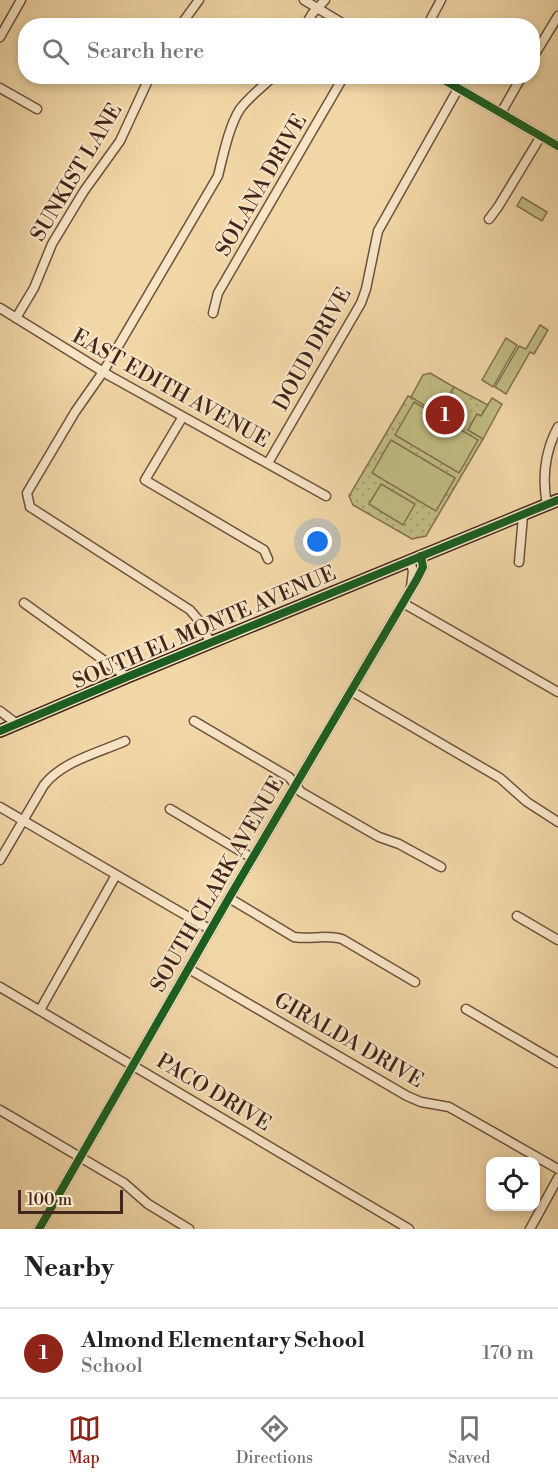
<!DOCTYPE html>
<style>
body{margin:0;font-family:"Libre Bodoni",serif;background:#f6f6f6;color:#202124}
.controls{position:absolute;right:18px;bottom:18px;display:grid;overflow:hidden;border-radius:12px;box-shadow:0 3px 9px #0003}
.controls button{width:54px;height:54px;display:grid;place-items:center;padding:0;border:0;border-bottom:2px solid #e0e0e0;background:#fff;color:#202124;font:30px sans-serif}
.scale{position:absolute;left:18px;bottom:15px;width:105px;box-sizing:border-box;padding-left:6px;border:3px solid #41261c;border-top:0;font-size:16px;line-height:21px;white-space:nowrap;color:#41261c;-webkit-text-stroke:4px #f6e4c5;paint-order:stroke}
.you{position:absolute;left:318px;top:542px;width:21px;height:21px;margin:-15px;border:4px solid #fff;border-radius:50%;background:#1a73e8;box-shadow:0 0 0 9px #1a73e833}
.badge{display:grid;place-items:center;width:39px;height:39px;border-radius:50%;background:#8f2418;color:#fff;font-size:20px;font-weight:700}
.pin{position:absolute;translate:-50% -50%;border:3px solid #fff;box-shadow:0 2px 6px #0006}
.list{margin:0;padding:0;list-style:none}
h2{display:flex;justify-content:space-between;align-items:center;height:78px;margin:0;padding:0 24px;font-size:26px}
h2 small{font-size:20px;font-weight:400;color:#757577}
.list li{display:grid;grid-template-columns:39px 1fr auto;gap:18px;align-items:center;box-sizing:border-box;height:90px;padding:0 24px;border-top:2px solid #e0e0e0}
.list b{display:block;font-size:22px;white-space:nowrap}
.list p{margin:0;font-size:20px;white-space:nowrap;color:#757577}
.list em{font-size:20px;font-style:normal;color:#757577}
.icon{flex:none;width:33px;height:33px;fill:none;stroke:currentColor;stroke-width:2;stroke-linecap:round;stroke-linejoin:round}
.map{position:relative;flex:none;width:558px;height:1229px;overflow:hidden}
.search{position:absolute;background:#fff;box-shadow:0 3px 9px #0003;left:18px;right:18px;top:18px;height:66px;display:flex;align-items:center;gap:15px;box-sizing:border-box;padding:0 21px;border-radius:24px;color:#757577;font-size:22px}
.sheet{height:168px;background:#fff}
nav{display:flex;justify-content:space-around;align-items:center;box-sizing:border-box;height:84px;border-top:2px solid #e0e0e0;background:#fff;font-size:16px;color:#757577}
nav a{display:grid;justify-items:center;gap:3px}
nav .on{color:#8f2418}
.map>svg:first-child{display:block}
.grass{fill:url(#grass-dots);stroke:#81714f;stroke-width:1.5}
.green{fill:#c1bc82;stroke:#81714f;stroke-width:1.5}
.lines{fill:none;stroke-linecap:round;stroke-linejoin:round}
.minor-casing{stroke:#6d523e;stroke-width:11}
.major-casing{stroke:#41261c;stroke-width:14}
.minor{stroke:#f6e4c5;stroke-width:8}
.major{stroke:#f1d6a6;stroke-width:10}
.cycleway-casing{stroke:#f6e4c5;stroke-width:11}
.cycleway{stroke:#1b5e20;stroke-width:8}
.labels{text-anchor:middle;stroke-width:4.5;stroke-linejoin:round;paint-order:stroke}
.street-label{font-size:21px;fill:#41261c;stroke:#f6e4c5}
</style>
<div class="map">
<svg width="558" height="1229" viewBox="0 0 558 1229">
<defs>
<pattern id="grass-dots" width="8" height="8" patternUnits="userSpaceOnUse" patternTransform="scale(1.5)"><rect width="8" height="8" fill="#c1bc82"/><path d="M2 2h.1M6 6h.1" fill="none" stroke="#a7a170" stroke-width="1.8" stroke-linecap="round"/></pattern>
</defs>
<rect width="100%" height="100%" fill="#f1d6a6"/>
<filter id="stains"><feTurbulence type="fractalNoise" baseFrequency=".00333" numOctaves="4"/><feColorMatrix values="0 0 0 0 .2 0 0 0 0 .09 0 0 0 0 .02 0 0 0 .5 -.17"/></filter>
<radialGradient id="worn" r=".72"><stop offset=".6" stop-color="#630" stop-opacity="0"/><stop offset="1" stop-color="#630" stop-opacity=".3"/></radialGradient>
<path class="grass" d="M454,387L488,405L481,417L477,414L468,430L483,439L426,536L412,539L353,505L349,496L408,396L442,407Z"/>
<g class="green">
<path d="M522,197L547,212L542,221L517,206Z"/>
<path d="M540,325L548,330L534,354L530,352L506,394L495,387L519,346L526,349Z"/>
<path d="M506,338L517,345L493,387L482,380Z"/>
<path d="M430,373L454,387L442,407L436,410L430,409L411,397L423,375Z"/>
<path d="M492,398L502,404L483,439L468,430L477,414L481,416Z"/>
<path d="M414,402L478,440L459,473L395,435Z"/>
<path d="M391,440L455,478L436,511L372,473Z"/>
<path d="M381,484L415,504L403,525L369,504Z"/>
</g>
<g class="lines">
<g class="minor-casing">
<g id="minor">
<path d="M304,0L347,26"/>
<path d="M180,26L199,0"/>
<path d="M305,26L312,14L325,0"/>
<path d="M427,26L441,0"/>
<path d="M0,37L21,0"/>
<path d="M532,59L558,16"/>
<path d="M437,76L558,146"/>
<path d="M0,88L37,109"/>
<path d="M501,113L522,76"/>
<path d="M489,219L498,207L541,136"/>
<path d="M0,308L110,376L326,496"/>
<path d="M213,313L218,293L344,76"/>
<path d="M16,318L34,288L52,244L84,191L120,141L150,76"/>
<path d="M182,418L145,480L264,550L268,559"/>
<path d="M268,463L361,303L366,289L378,231L458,89"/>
<path d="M547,505C542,478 545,451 558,427"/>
<path d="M410,561L413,571L411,587"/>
<path d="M519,562L523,516"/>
<path d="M24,603L127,677"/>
<path d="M403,603L558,692"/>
<path d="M210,642L201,623L190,610L30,507L27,493L75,412L103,372L218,176C223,156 229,126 240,109C249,97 262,87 274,76"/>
<path d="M351,691L500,778L527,802L558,822"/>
<path d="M0,711L17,724"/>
<path d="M194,721L289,777L301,792L379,837L399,844L441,867"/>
<path d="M0,807L211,930"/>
<path d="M170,809L252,858"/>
<path d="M0,860L44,785C63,761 98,753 125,741"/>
<path d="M229,898L294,937C311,940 324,934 342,939L415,982"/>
<path d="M517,916L558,940"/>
<path d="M189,969L407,1096L421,1102L449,1107L558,1169"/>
<path d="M0,987L409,1229"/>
<path d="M466,1009L558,1063"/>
<path d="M40,1010L116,875"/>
<path d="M0,1110L124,1183L148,1204L189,1229"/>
<path d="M39,1229L229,898L417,579L423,567L421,556"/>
<path d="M530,1229L558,1178"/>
</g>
</g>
<g class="major-casing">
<path id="major" d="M0,731L127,677L558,500"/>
</g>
<use href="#minor" class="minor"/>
<use href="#major" class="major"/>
<g class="cycleway-casing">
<g id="cycleway">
<path d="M437,76L558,146"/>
<path d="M0,731L127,677L558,500"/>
<path d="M39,1229L229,898L417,579L423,567L421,556"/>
</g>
</g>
<use href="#cycleway" class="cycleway"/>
</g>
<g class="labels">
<g class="street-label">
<text transform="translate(76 172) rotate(-59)" y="7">SUNKIST LANE</text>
<text transform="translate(261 185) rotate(-60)" y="7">SOLANA DRIVE</text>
<text transform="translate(312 349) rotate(-61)" y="7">DOUD DRIVE</text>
<text transform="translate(171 388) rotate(29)" y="7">EAST EDITH AVENUE</text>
<text transform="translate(204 627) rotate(-23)" y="7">SOUTH EL MONTE AVENUE</text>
<text transform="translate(217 884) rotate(-60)" y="7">SOUTH CLARK AVENUE</text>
<text transform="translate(349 1040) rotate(30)" y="7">GIRALDA DRIVE</text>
<text transform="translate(214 1092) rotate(31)" y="7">PACO DRIVE</text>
</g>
</g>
<rect width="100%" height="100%" filter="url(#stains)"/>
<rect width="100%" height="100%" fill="url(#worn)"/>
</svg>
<div class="controls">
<button><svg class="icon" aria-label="locate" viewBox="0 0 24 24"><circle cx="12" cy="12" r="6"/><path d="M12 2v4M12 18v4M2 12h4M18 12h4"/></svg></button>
</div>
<div class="scale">100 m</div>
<div class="you"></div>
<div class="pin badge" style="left:445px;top:415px">1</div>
<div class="search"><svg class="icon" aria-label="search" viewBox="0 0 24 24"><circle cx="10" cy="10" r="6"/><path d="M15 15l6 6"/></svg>Search here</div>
</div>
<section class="sheet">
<h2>Nearby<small></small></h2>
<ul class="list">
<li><span class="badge">1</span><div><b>Almond Elementary School</b><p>School</p></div><em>170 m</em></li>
</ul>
</section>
<nav>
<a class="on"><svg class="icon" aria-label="map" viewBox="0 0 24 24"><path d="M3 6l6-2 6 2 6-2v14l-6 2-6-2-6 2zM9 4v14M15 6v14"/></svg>Map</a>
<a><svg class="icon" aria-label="directions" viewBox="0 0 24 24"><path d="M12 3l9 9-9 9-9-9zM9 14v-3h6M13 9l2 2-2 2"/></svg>Directions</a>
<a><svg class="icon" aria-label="saved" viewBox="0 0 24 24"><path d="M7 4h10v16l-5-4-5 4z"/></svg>Saved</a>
</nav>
